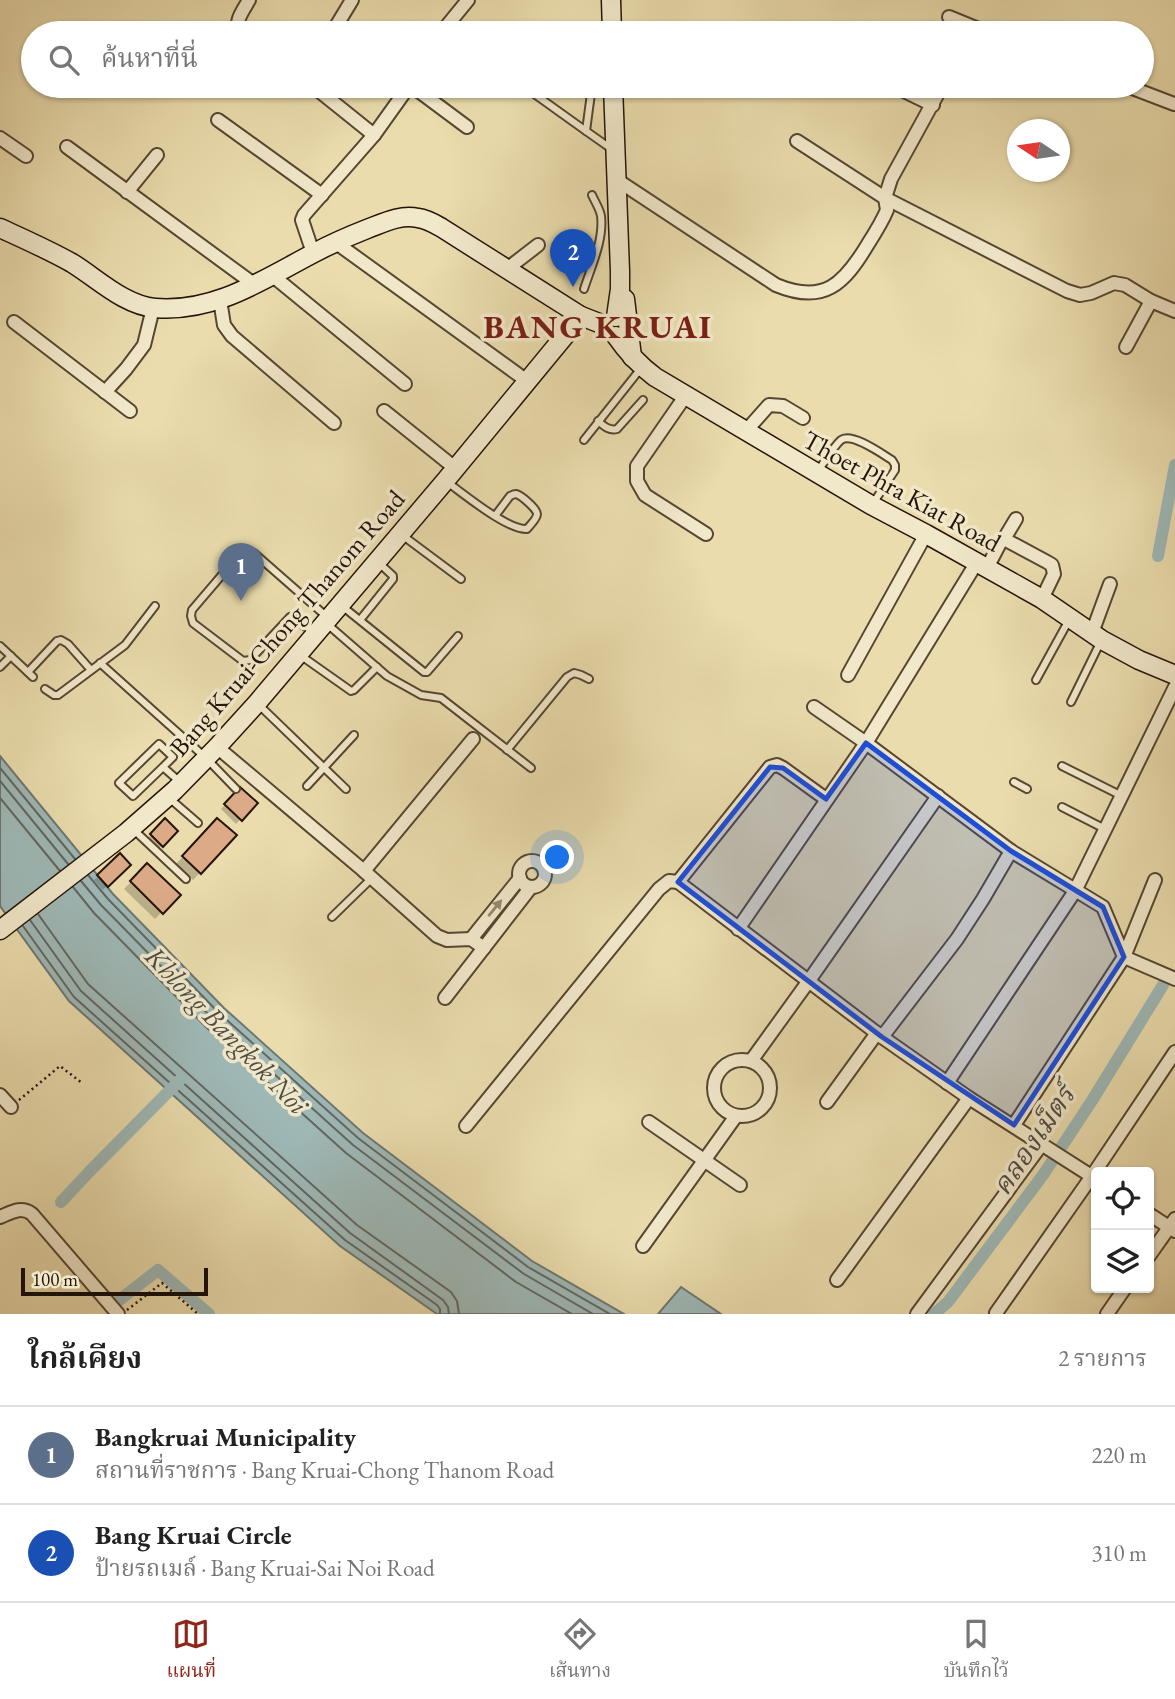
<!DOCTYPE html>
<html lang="th">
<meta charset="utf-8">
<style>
body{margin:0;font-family:"EB Garamond","Noto Serif Thai",serif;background:#f6f6f6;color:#222}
.controls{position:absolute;right:21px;bottom:21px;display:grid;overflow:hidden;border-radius:7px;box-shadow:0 2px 5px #0004}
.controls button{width:63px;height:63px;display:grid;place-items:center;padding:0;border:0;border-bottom:2px solid #e0e0e0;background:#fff;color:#222;font:35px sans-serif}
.compass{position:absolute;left:1007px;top:119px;width:63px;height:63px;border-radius:50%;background:#fff;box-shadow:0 2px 5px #0004;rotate:283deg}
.scale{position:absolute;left:21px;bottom:18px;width:187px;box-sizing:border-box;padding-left:7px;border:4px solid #251409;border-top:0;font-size:19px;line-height:24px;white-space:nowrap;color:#251409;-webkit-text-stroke:5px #f1e8ca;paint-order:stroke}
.you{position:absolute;left:558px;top:858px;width:24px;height:24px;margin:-18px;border:5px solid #fff;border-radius:50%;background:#1a73e8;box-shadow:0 0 0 10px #1a73e833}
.badge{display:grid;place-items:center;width:46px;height:46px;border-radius:50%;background:#8f2418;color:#fff;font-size:23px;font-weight:700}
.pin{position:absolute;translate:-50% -58px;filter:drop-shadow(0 2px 4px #0008)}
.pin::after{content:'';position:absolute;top:37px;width:24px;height:21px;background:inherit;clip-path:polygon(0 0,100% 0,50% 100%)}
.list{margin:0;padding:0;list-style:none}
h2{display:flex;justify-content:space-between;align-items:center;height:91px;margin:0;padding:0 28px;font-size:30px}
h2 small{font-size:23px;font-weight:400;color:#767676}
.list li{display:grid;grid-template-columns:46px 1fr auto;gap:21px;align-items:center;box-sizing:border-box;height:98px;padding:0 28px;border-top:2px solid #e0e0e0}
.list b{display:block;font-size:26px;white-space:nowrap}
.list p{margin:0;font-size:23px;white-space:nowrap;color:#767676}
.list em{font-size:23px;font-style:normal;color:#767676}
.icon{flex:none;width:38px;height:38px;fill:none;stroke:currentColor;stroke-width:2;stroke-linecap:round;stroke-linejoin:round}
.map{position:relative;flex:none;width:1175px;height:1314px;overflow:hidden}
.search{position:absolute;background:#fff;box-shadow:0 2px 5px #0004;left:21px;right:21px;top:21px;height:77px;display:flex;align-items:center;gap:18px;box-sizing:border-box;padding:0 24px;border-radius:38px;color:#767676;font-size:26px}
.sheet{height:287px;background:#fff}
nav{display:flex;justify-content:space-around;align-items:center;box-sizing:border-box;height:98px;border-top:2px solid #e0e0e0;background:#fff;font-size:19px;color:#767676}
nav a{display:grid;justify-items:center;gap:4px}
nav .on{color:#8f2418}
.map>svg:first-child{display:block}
.water{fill:#9eb8b6;stroke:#6e7671;stroke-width:2}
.shadow{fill:#0003}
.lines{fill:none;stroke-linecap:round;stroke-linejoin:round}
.shore{stroke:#626660;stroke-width:2}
.canal{stroke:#9eb8b6;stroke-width:12}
.building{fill:#dcaa87;stroke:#251409;stroke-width:2}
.lane-casing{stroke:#564632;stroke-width:10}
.street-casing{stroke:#564632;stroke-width:16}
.secondary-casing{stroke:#251409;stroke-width:21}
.path{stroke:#251409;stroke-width:2.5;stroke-dasharray:2 3.5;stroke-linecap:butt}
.lane{stroke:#f1e8ca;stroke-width:6}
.street{stroke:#f1e8ca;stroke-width:12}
.secondary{stroke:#f1e8ca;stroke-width:18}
.oneway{fill:#958973}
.marked{fill:#1d4ed8;fill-opacity:0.2;stroke:#1d4ed8;stroke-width:5;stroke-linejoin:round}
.labels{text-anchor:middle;stroke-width:7;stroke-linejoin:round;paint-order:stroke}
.street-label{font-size:26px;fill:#251409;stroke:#f1e8ca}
.water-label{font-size:28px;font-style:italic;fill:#4f4d46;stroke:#f1e8ca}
.district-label{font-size:33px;font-weight:bold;letter-spacing:2px;fill:#7a1f14;stroke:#f1e8ca}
</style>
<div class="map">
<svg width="1175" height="1314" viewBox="0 0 1175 1314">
<rect width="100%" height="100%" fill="#eadcad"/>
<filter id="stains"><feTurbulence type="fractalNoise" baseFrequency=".00286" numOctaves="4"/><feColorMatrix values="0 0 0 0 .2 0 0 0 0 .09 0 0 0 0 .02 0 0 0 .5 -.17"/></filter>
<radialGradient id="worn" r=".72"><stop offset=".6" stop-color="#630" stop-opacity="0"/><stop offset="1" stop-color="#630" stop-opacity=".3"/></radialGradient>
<g class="water">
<path d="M0,756L113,894L224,1008L363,1133L532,1261L624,1314H437L340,1246L69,1001L0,906Z"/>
<path d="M681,1287L721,1314H658Z"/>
</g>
<g class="shadow">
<path d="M240,789L255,803L236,824L221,809Z"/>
<path d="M217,820L234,836L193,880L176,864Z"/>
<path d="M165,821L176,831L157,850L147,839Z"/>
<path d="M120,856L128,865L103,890L94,880Z"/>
<path d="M147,865L178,895L155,919L124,889Z"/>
</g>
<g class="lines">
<g class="shore">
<path d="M0,768L75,859"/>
<path d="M0,781L68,864"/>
<path d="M0,798L60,871"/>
<path d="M88,875L108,899L219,1013L358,1138L528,1267L610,1314"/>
<path d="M81,881L101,905L213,1019L353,1145L524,1274L593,1314"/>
<path d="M73,887L94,913L206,1027L346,1153L516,1282L572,1314"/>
<path d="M38,914L88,984L357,1225L451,1292L457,1301L459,1314"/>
<path d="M30,920L81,991L350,1233L443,1300L448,1307L449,1314"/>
<path d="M23,926L74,997L345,1240L437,1305L440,1309V1314"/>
</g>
<g class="canal">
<path d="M1158,556L1175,465"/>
<path d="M61,1202L89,1172L180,1080"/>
<path d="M105,1295L113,1305L158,1270L209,1314"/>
<path d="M934,1314L948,1302L1043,1175L1093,1099L1163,985"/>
</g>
</g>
<g class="building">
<path d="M240,787L258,803L242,821L224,804Z"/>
<path d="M165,818L178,831L163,847L150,834Z"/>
<path d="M217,818L237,835L201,874L182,856Z"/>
<path d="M120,853L131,865L108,887L97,875Z"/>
<path d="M147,863L181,895L163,914L130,881Z"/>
</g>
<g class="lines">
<g class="lane-casing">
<g id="lane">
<path d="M486,30L492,33"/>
<path d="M526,86V88L586,131L592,86"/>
<path d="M586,131L613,150"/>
<path d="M584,289C591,267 604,240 601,216C600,209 595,202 592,195"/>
<path d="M598,421C604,426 609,431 617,429L643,400"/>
<path d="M584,440L642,367"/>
<path d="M817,472C824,463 833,447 841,440C852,432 882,454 892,460L895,465V470L872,505"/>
<path d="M447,482C464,494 507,530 527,529C530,525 537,519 537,514C537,509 521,495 516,494C514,494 512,495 510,496L495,516"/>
<path d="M402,535L461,579"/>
<path d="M254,553L326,616"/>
<path d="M233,562L192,610L191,616L193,623L243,661L250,660L290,617L314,632"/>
<path d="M342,606L424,672H427L458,636"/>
<path d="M360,620L393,579V576L379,563"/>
<path d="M326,623L387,676L421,695L441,698L531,768"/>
<path d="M0,646L33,677"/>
<path d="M300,655L351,691L354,690L377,667"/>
<path d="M100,663L206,758L236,789"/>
<path d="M0,667L11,656"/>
<path d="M28,672L57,641L61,640L68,644L91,670"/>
<path d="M1036,680L1069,620"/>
<path d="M45,689L54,695H58L125,645L155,606"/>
<path d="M1071,702L1101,641"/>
<path d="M259,705L346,789"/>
<path d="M507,750L567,677L574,673L581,675L589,679"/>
<path d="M1062,766L1122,796"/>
<path d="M163,767L133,796L119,783L159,744L173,757L163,767L180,782"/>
<path d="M1014,782L1027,789"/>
<path d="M307,786L354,735"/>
<path d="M168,797L198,823"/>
<path d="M1062,807L1105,829"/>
<path d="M134,830L186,879"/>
<path d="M332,917L372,878"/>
</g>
</g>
<g class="street-casing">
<g id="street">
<path d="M949,17L988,33"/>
<path d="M241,33C233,22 243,11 249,0"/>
<path d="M332,33L352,0"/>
<path d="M441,33L468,0"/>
<path d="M313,86L374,135"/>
<path d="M412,86L467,127"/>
<path d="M894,86L933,105"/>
<path d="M942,86L891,179L885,198L1067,291L1080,295L1091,293L1114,283L1125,285L1151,301L1175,311"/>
<path d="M1127,86L1174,104"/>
<path d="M218,120L322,195"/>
<path d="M0,138L26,156"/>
<path d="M67,147L255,285"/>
<path d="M617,180L776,285C824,305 844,284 868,244C875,233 882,222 887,210L885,198L797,141"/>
<path d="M127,192L157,155"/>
<path d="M335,242L527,381"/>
<path d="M313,253L302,220L304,215L374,135L409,86"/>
<path d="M507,269L538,245"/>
<path d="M273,276L405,384"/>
<path d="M220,300L224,325L232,336L334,423"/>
<path d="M14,322L130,411"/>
<path d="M1126,347L1151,301"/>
<path d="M105,392L126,369L144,345L153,308"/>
<path d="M686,395L637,466V481L645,495L706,534"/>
<path d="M384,411L455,468"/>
<path d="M745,432L769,405L783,406L803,418"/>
<path d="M1004,539L1016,519"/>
<path d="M987,568L1000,543L1004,539L1047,562L1052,565L1054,574L1042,599"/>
<path d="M1092,633L1110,584"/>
<path d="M848,675L926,534"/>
<path d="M814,707L866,743L1011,851L1103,907L1124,957L1175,979"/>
<path d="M217,747L364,871L437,936L447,940L471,939L484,948"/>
<path d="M826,799L783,768L777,765L770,767L678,882L882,1037L969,1098L1096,1179"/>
<circle cx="532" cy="874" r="13"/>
<path d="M364,871L473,739"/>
<path d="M738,929L866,743L977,562"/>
<path d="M471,939L520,878"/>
<path d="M445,998L531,887"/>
<path d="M882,1037L957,939L983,899L1011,851"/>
<circle cx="742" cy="1088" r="28"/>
<path d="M751,1061L808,982L938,796"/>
<path d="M947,1083L1075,891L1175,687"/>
<path d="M0,1095L11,1107"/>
<path d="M827,1102L877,1033"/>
<path d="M649,1122L740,1185"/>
<path d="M1014,1125L1124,957L1155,880"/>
<path d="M466,1126L659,889L669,881L678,882"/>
<path d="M1149,1214L1175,1231"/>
<path d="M0,1217C12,1212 21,1206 32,1214L118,1314"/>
<path d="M643,1246L736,1116"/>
<path d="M1149,1256L1175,1219"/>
<path d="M837,1280L969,1098"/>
<path d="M996,1313L1092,1176L1175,1052"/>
<path d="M917,1314L1042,1144"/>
<path d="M1107,1314L1125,1288"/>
</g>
</g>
<g class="secondary-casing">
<g id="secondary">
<path d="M611,0L612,33"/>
<path d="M613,86L620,271V289L616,317"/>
<path d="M0,228C24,239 49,250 72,263C98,279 124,305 155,308C215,313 264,279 314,253C331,244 349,236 367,229C383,223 400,214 418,218C427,219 435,224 442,228L581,316L599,323"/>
<path d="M625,299L632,357"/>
<path d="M616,336C627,352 639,365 655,377L871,505L926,534L1042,599L1102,640L1139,660L1175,675"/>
<path d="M0,930L126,833L175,790L217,747L257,703L446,480L581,316"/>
</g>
</g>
<g class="path">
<path d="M19,1100L60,1066L82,1083"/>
<path d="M127,1310L162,1283L198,1314"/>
</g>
<use href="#lane" class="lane"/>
<use href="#street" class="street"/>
<use href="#secondary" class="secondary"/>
</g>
<defs><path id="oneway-solid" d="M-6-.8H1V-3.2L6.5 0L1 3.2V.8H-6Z" transform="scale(1.75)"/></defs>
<use class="oneway" href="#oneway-solid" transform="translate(495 908) rotate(-51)"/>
<path class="marked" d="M866,743L1011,851L1103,907L1124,957L1014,1125L882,1037L678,882L770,767L783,768L826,799Z"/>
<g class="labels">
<g class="street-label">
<text transform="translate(902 491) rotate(29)" y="9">Thoet Phra Kiat Road</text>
<text transform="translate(287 623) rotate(-49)" y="9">Bang Kruai-Chong Thanom Road</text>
</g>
<g class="water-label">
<text transform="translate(227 1030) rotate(46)" y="10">Khlong Bangkok Noi</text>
<text transform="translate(1033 1140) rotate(-56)" y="10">คลองเม็ตร์</text>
</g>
<g class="district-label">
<text x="598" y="338">BANG KRUAI</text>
</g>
</g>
<rect width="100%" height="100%" filter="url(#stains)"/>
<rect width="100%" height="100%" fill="url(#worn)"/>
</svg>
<div class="controls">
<button><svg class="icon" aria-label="locate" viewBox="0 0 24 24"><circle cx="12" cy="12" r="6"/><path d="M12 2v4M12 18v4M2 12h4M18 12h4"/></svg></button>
<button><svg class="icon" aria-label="layers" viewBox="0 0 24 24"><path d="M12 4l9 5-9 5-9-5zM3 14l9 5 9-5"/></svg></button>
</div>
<svg class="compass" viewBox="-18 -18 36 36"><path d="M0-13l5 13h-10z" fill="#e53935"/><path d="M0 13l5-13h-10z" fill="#767676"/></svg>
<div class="scale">100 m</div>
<div class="you"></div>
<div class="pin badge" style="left:241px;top:601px;background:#5c6f8a">1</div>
<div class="pin badge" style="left:573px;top:287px;background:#1a4fb4">2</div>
<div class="search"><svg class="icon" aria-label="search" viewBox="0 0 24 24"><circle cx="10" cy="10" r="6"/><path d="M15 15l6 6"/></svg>ค้นหาที่นี่</div>
</div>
<section class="sheet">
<h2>ใกล้เคียง<small>2 รายการ</small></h2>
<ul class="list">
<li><span class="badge" style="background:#5c6f8a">1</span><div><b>Bangkruai Municipality</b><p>สถานที่ราชการ · Bang Kruai-Chong Thanom Road</p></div><em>220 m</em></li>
<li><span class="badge" style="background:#1a4fb4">2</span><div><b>Bang Kruai Circle</b><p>ป้ายรถเมล์ · Bang Kruai-Sai Noi Road</p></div><em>310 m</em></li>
</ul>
</section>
<nav>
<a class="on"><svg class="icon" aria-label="map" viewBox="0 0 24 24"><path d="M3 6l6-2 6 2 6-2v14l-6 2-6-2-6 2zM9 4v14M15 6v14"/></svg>แผนที่</a>
<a><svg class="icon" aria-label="directions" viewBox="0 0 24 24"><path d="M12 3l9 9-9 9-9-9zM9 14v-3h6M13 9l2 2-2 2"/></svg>เส้นทาง</a>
<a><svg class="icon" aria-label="saved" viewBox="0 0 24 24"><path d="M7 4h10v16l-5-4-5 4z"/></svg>บันทึกไว้</a>
</nav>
